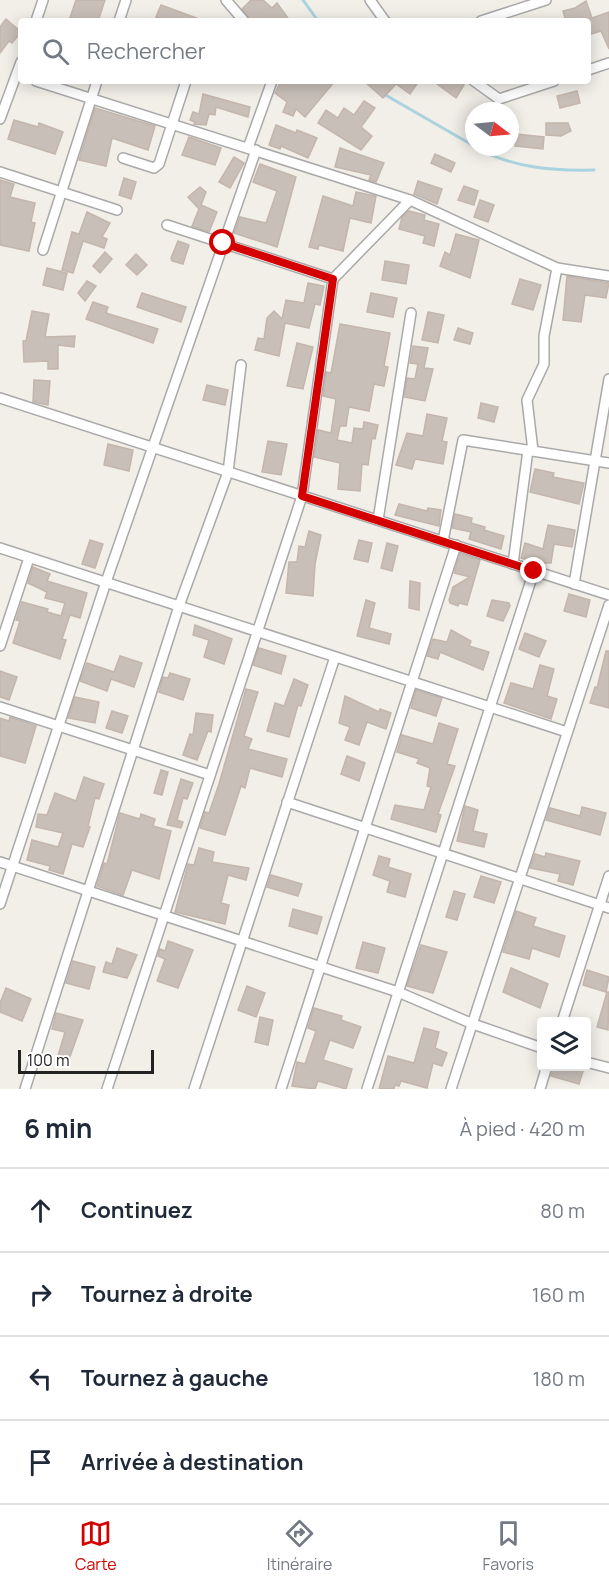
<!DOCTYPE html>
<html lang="fr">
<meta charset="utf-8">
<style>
body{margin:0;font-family:Manrope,sans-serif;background:#f2f2f3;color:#1f2937}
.controls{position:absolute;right:18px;bottom:18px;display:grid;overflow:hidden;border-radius:6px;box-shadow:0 3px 15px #0003}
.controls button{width:54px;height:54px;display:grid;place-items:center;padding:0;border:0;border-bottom:2px solid #e0e1e3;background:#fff;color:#1f2937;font:30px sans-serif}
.compass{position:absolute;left:465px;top:102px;width:54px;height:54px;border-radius:50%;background:#fff;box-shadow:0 3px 15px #0003;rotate:106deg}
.scale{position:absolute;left:18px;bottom:15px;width:136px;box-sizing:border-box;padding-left:6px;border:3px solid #222;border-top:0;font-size:16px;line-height:21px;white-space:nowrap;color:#222;-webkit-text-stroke:4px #fff;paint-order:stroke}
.stop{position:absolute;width:18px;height:18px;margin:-14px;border:4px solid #d40000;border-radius:50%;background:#fff}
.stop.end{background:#d40000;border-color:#fff;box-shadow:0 2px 6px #0008}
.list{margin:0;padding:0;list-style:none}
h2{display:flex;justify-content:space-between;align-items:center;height:78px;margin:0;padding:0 24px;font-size:26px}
h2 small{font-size:20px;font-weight:400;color:#747a83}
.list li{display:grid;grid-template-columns:39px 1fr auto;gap:18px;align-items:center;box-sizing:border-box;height:84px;padding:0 24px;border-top:2px solid #e0e1e3}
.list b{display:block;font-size:22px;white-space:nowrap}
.list em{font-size:20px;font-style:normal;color:#747a83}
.icon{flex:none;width:33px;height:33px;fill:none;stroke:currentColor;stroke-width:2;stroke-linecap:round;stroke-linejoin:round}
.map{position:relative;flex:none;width:609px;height:1089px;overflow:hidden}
.search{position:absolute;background:#fff;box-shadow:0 3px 15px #0003;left:18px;right:18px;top:18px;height:66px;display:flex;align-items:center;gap:15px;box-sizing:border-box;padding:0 21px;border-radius:6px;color:#747a83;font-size:22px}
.sheet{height:414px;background:#fff}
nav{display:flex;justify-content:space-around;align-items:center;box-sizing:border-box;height:84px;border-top:2px solid #e0e1e3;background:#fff;font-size:16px;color:#747a83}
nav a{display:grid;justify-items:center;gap:3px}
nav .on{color:#d40000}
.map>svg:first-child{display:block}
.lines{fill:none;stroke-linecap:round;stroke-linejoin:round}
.stream{stroke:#aad3df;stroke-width:3}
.building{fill:#c7bfb8;stroke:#c4b6ab;stroke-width:1.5}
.minor-casing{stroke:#a9a9a9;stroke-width:12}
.minor{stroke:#fff;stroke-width:9}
.route{stroke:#d40000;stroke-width:8}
</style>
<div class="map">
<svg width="609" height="1089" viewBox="0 0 609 1089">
<rect width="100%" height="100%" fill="#f2efe9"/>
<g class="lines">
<g class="stream">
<path d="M303,0L318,21"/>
<path d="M382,93L474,146"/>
<path d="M475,147C512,168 553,171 594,170"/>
</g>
</g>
<g class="building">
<path d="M76,0H105L98,21H69Z"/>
<path d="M251,0H263L272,8L277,3L290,21H251L242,9Z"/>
<path d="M586,1L592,18L609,12V49L601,31L588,35V21H566L563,11L575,8Z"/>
<path d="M161,5L202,20V21H166L156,17Z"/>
<path d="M6,19L21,32L12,43L9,41L0,53V27Z"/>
<path d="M281,81H335L305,117L296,109L293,116L283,112L287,102L275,93Z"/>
<path d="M364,81H419L410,94L396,84L383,98Z"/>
<path d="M433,81H458L464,85L456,98Z"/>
<path d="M577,91L580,103L560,108L557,96Z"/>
<path d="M203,94L250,107L248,117L216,107L215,115L209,114L206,125L194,124L195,122L190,120L193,112L199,114Z"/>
<path d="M364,101L375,108L361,127L372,136L361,150L318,123L326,110L338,118L344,108L354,115Z"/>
<path d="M95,108L155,126L148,150L112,138L106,166L79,160Z"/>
<path d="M14,120L38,127L39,123L63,132L55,154L8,139Z"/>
<path d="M546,123H568L571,131L561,136L546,135Z"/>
<path d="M276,125L296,133L297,130L317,138L308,158L281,146L280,149L269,145Z"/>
<path d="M516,134L544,137L543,149L515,146Z"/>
<path d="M189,137L221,148L215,165L182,155Z"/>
<path d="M340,148L384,163L376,182L369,180L371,175L335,167Z"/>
<path d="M435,154L455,163L451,172L431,163Z"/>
<path d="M234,157L244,163L230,188L219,182Z"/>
<path d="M260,164L296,177L277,247L234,233L240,217L266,223L277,191L253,182Z"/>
<path d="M124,178L136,182L131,199L119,195Z"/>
<path d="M0,180L14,184L10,197L35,203L31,222L35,223L29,251L0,245Z"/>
<path d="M418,181L442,189L437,204L414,194Z"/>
<path d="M464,186L478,191L474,205L458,200Z"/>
<path d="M200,187L206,192L201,205L217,212L209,232L192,226L199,209L188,197Z"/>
<path d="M356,192L376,196L371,223L350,218L343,251L319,245L318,249L309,247L323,196L353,206Z"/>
<path d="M480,200L494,205L488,222L474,217Z"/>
<path d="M409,211L425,215L424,220L439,224L434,246L423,243L425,236L399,229L402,217Z"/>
<path d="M87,212L110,223L102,237L107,239L104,248L83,241L73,273L62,270L72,232L79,234Z"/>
<path d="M456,234L479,240L470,278L440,266L445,252L450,255Z"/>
<path d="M178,241L189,245L183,264L172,261L171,258Z"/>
<path d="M105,252L112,259L100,273L93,266Z"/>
<path d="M136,254L147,265L137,275L126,265Z"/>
<path d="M385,261L409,265L406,284L382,280Z"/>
<path d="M47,268L67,273L63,290L43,285Z"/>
<path d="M567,276L609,283L606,298L585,295L581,322L563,320Z"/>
<path d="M520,279L541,285L533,310L512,304Z"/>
<path d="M87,281L96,286L85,301L78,293Z"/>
<path d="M308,283L324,286L320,305L315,304L309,328L285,323L279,356L255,350L258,338L264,339L267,318L274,311L282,319L286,300L304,303Z"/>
<path d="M142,293L186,307L181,322L137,307Z"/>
<path d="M371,293L397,298L393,317L367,312Z"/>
<path d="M93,302L108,307L106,313L158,329L153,343L86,319Z"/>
<path d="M32,311L49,314L45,337L75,336L74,347L58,345V369H48V361L24,362L23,341H26Z"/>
<path d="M428,312L444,315L438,343L422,340Z"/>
<path d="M340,324L390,333L384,366L388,367L384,386L374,384L369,411L349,407L346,426H340L337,440L352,443L354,428L363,429L364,422L378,425L375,439L372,438L368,465L362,464L360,491L338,489L340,463L314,457L318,430L331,433L336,399L323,396L326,372L331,373Z"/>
<path d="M458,328L473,333L470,344L454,340Z"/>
<path d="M297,343L313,347L303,389L287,386Z"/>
<path d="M413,346L428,348L424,368L433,369L425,401L404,397L407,378L415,379L418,364L410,363Z"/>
<path d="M34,380L50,381L48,405L33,402Z"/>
<path d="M207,385L228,390L225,405L203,400Z"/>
<path d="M481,403L498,407L494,422L478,418Z"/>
<path d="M427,414L447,418L442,441L447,442L443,464L415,459L412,469L396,465L407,433L423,436Z"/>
<path d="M268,441L287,444L281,475L262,472Z"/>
<path d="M108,444L133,450L129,471L104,465Z"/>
<path d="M535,469L554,473L553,477L584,483L579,504L530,492Z"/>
<path d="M399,504L427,511L428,508L441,510L439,526L395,515Z"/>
<path d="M455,514L472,518L471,523L485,527L484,530L504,536L501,549L469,539L471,532L452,528Z"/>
<path d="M548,525L575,530L572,547L554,544L551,563H539L521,558L525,543L543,549Z"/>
<path d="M309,531L321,535L315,564L313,596L286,593L289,562H297L299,546L305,547Z"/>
<path d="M90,540L103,544L95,568L82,564Z"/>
<path d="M359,540L372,543L368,562L354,559Z"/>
<path d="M387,543L398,546L392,571L381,568Z"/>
<path d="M460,554L480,560L467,605L459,603L458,606L450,603L449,600L453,587L470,577L454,573Z"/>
<path d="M33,567L50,574L47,581L87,593L80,618L70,615L62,639L66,640L60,659L13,643L20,621L16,620L22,602L48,609L47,612L61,616L65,603L45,598L47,592L28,583Z"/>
<path d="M410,581L420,583L419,610L409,608Z"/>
<path d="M569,594L590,600L586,617L564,611Z"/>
<path d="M366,600L375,603L369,628L391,634L389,644L357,636Z"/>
<path d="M492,600L509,603L510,606L503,621L487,616Z"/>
<path d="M195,625L232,639L224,664L204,657L209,640L193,635Z"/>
<path d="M451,630L471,641L469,646L489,652L483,670L440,652L438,659L427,656L433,639L447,642Z"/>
<path d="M525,633L546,641L539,657L519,649Z"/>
<path d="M259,648L286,656L281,674L253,665Z"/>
<path d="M606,651H609V708L590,703L595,687L597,688Z"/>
<path d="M120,656L142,663L134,687L111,679L107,691L80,681L87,663L114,672Z"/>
<path d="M540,665L554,669L547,696L557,699L551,719L504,703L511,683L533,689Z"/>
<path d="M0,671L17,677L9,700L0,697Z"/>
<path d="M170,673L190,679L183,700L159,692L163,677L168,678Z"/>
<path d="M294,679L308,685L301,706L298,705L289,737L267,731L275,703L284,706Z"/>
<path d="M246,689L258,692L244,736L252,739L248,749L287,759L282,777L250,768L245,788L241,786L225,835L200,828L205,812L209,813L219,784Z"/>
<path d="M416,690L442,698L436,716L411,708Z"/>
<path d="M345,696L379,712L380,709L391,713L386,729L367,722L359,745L345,740L350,727L339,723Z"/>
<path d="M75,697L99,702L95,723L68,718Z"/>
<path d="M112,711L128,716L122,733L106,728Z"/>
<path d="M196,713L213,715L211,732L208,731L197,760L183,755L190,734L193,735Z"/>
<path d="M10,717L36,726L25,763L0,756V718L9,721Z"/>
<path d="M439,723L458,729L447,764L455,766L438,814L441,815L436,832L391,819L395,805L424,810L431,787L427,786L430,768L417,763L419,759L397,752L402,735L433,744Z"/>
<path d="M347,756L365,763L359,781L341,774Z"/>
<path d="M161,770L168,772L162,795L154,793Z"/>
<path d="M84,777L104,784L99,799L95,798L88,826L90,827L83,847L72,844L63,874L49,870L50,866L27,860L32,840L58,847L63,833L36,827L38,814L47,815L55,793L76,801Z"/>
<path d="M181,779L193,783L187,799L183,798L177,820L183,822L181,828L167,825Z"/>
<path d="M465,806L478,810L473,831L487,834L484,847L457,841Z"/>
<path d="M582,807L606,813L600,835L546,820L550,808L580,816Z"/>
<path d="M120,813L140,819L141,814L155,819L153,826L171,831L159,879L132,870L123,895L97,886L104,863L107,864Z"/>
<path d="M199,848L214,852L212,862L249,868L246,880L228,875L221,903L229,905L225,924L175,912L188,864L194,865Z"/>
<path d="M546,853L580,861L573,885L558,881L560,874L530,868L535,854L545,857Z"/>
<path d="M379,856L390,859L388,867L411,874L405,897L387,892L390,881L373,875Z"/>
<path d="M271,875L302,884L298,896L267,887Z"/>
<path d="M481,876L501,882L494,903L474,897Z"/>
<path d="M454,891L465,894L457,920L446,917Z"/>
<path d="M293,909L322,917L317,934L289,926Z"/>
<path d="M516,911L536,918L533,926L565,936L559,957L532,948L529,959L503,952Z"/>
<path d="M168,941L193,950L178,988L157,981L165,959L158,956L160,949L165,951Z"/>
<path d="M363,942L385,948L378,973L356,968Z"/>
<path d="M421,945L447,952L433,993L407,986Z"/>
<path d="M117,948L137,955L127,978L103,972L106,962L112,964Z"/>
<path d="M73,961L95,967L89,989L66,983Z"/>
<path d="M511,968L548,984L540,1008L503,992Z"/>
<path d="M587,970L609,977L606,992L583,985Z"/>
<path d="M247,986L265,993L256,1017L238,1010Z"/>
<path d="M6,988L31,999L22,1021L0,1012V1003Z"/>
<path d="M607,992H609L608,1030L597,1027Z"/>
<path d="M314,1008L342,1016L341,1020L361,1027L353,1048L330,1040L323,1060L352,1069L346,1089L318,1081L315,1089L292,1086L297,1062L305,1064L316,1031L308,1028Z"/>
<path d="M56,1013L83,1020L68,1062L57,1059L65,1032L52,1029Z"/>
<path d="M260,1017L273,1020L268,1045L255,1042Z"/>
<path d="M424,1028L439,1032L435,1048L447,1053L442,1066L433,1063L427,1088L401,1081L399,1086L395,1085L394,1089H379L388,1056L414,1063Z"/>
<path d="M554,1066L584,1068L579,1084L551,1076Z"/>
</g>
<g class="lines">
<g class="minor-casing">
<g id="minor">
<path d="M226,0L244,21"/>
<path d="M370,0L385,21"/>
<path d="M36,21L43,0"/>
<path d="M119,21L126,0"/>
<path d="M481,21L546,0"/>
<path d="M588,70L609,63"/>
<path d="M36,81L410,200L557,268L609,276"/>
<path d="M474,81L499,99L554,81"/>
<path d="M0,119L21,62"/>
<path d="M248,148L272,81"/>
<path d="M123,158L154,168L159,164L186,81"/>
<path d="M0,172L117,210"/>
<path d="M167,225L333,279"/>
<path d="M43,250L97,81"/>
<path d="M0,398L609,595"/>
<path d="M533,451L527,400L544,364V336L557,268"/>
<path d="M378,520L411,313"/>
<path d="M443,541L463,440L609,463"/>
<path d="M0,548L567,732"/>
<path d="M513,564L528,450"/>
<path d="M574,584L609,379"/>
<path d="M0,646L29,558"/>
<path d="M0,707L210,775"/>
<path d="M287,802L609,908"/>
<path d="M0,862L398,992L473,1024L542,1048"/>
<path d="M0,904L106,582L256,150"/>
<path d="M562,1022L609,876"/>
<path d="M586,1062L609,1068"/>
<path d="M25,1089L179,606L228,472L241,365"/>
<path d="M107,1089L302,496L333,279L410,200"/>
<path d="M194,1089L335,657"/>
<path d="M281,1089L456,545"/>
<path d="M367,1089L534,571"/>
<path d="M451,1089L609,605"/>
<path d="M540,1089L547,1066"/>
</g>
</g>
<use href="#minor" class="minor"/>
</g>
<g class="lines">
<path class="route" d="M223,243L333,279L302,496L534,571"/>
</g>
</svg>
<div class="controls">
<button><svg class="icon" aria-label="layers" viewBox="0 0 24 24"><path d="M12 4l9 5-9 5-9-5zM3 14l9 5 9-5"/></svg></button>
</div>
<svg class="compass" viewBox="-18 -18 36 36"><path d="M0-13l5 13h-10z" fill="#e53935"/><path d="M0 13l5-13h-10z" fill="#747a83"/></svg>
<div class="scale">100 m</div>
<div class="stop" style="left:223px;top:243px"></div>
<div class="stop end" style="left:534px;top:571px"></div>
<div class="search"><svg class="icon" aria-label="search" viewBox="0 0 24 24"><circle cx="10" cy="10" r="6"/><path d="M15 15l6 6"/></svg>Rechercher</div>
</div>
<section class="sheet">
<h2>6 min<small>À pied · 420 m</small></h2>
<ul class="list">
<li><svg class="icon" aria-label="ahead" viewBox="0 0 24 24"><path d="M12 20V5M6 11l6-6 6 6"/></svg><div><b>Continuez</b></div><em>80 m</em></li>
<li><svg class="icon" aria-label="right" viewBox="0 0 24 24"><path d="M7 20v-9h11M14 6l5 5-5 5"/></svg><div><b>Tournez à droite</b></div><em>160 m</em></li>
<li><svg class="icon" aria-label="left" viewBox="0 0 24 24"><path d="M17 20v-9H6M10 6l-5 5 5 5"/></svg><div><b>Tournez à gauche</b></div><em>180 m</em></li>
<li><svg class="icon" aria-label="arrive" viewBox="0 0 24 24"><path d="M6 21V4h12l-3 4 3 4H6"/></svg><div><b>Arrivée à destination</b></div></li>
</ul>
</section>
<nav>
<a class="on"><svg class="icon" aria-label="map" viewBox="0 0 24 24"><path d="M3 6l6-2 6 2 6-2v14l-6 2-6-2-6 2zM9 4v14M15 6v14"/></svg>Carte</a>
<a><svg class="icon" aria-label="directions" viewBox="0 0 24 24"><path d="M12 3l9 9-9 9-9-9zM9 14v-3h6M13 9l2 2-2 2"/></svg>Itinéraire</a>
<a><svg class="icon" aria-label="saved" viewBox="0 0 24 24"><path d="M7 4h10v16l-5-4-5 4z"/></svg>Favoris</a>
</nav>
